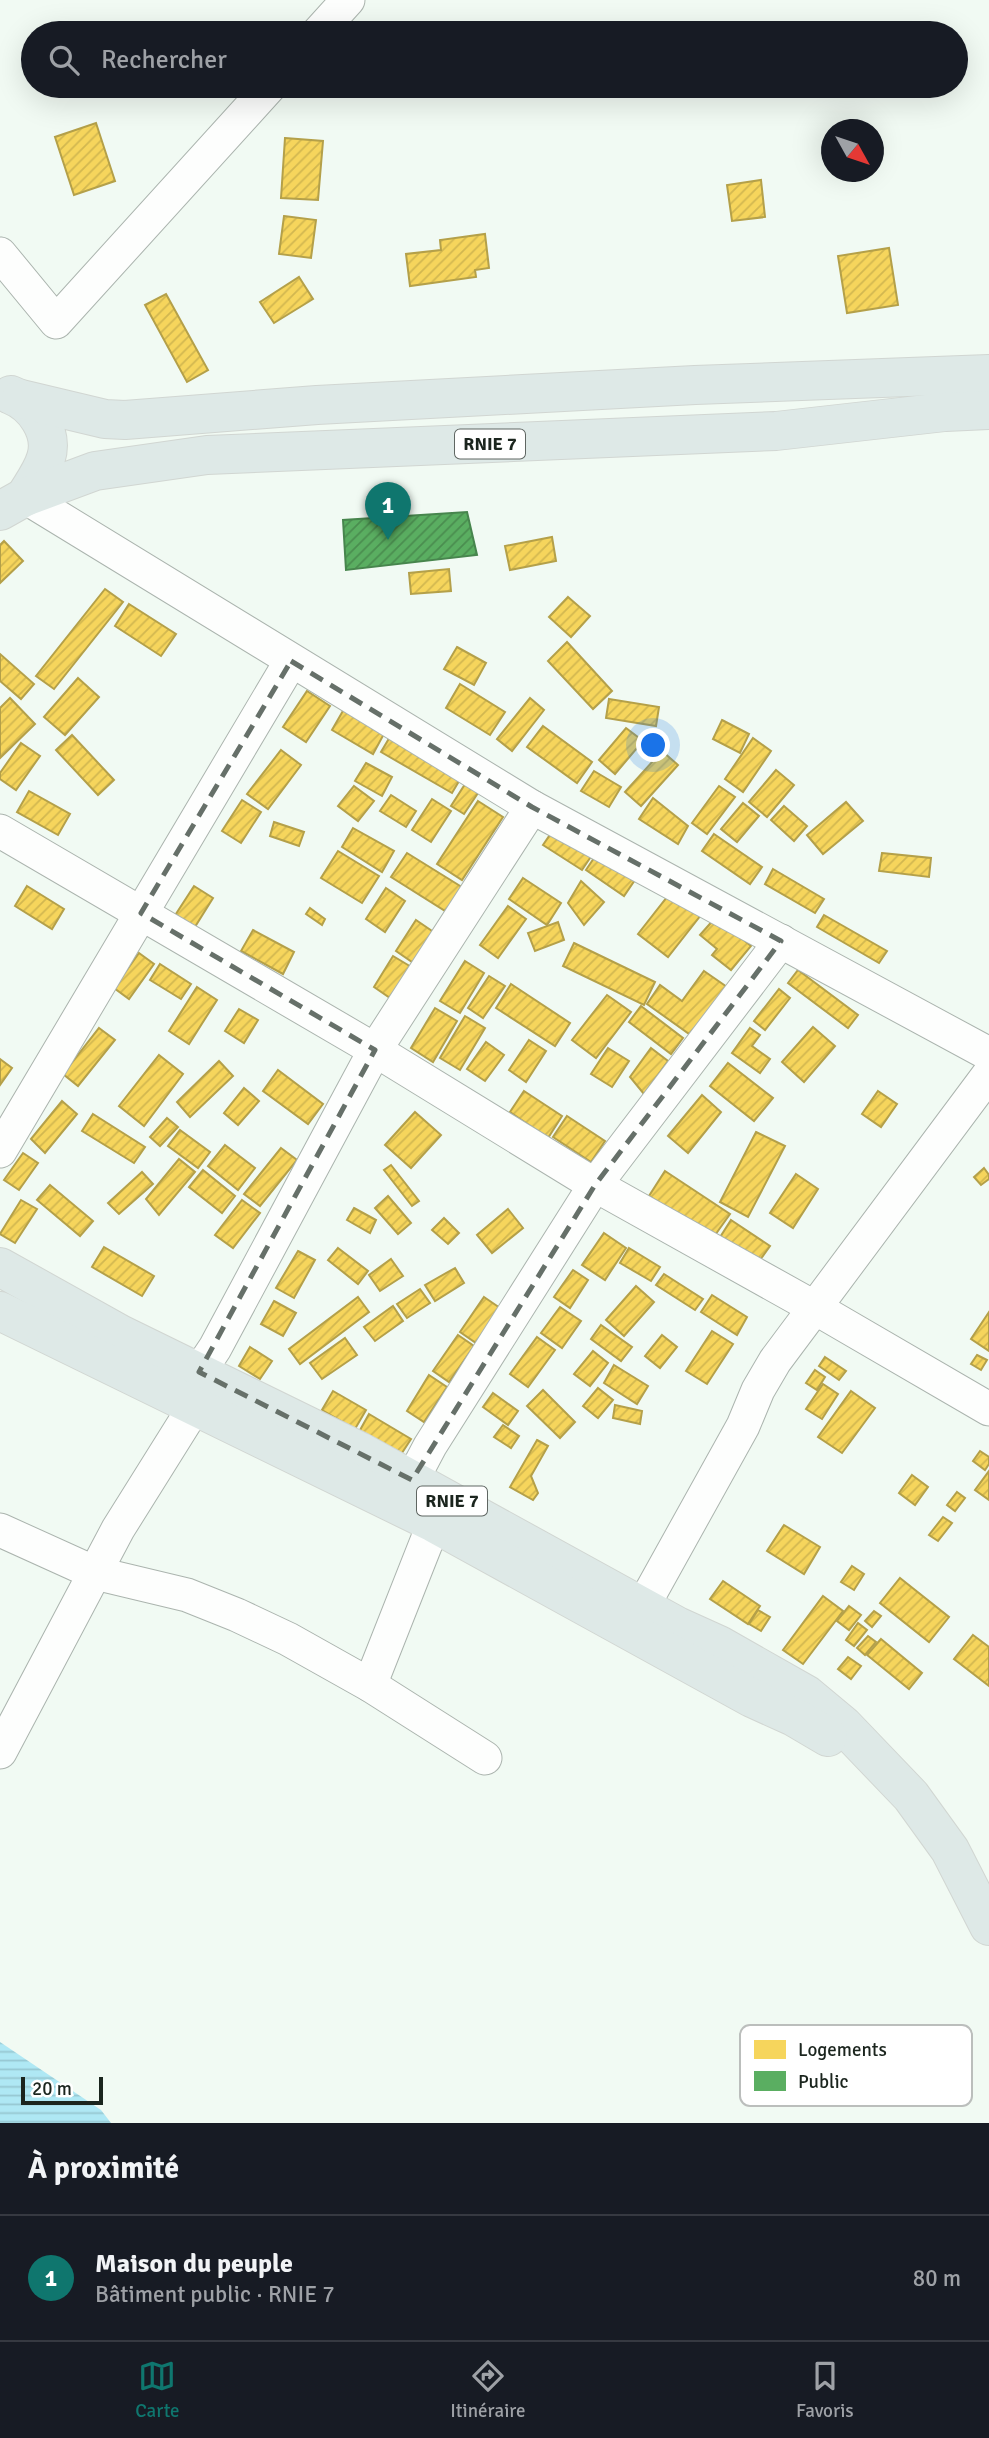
<!DOCTYPE html>
<html lang="fr">
<meta charset="utf-8">
<style>
body{margin:0;font-family:Signika,sans-serif;background:#242831;color:#f1f3f6}
.compass{position:absolute;left:821px;top:119px;width:63px;height:63px;border-radius:50%;background:#171b24;box-shadow:0 7px 28px #0002;rotate:130deg}
.scale{position:absolute;left:21px;bottom:18px;width:82px;box-sizing:border-box;padding-left:7px;border:4px solid #1b251e;border-top:0;font-size:19px;line-height:24px;white-space:nowrap;color:#1b251e;-webkit-text-stroke:5px #fff;paint-order:stroke}
.you{position:absolute;left:654px;top:746px;width:24px;height:24px;margin:-18px;border:5px solid #fff;border-radius:50%;background:#1a73e8;box-shadow:0 0 0 10px #1a73e833}
.badge{display:grid;place-items:center;width:46px;height:46px;border-radius:50%;background:#0f766e;color:#fff;font-size:23px;font-weight:700}
.pin{position:absolute;translate:-50% -58px;filter:drop-shadow(0 2px 4px #0008)}
.pin::after{content:'';position:absolute;top:37px;width:24px;height:21px;background:inherit;clip-path:polygon(0 0,100% 0,50% 100%)}
.list{margin:0;padding:0;list-style:none}
h2{display:flex;justify-content:space-between;align-items:center;height:91px;margin:0;padding:0 28px;font-size:30px}
h2 small{font-size:23px;font-weight:400;color:#9ea1a6}
.list li{display:grid;grid-template-columns:46px 1fr auto;gap:21px;align-items:center;box-sizing:border-box;height:126px;padding:0 28px;border-top:2px solid #363941}
.list b{display:block;font-size:26px;white-space:nowrap}
.list p{margin:0;font-size:23px;white-space:nowrap;color:#9ea1a6}
.list em{font-size:23px;font-style:normal;color:#9ea1a6}
.icon{flex:none;width:38px;height:38px;fill:none;stroke:currentColor;stroke-width:2;stroke-linecap:round;stroke-linejoin:round}
.map{position:relative;flex:none;width:989px;height:2123px;overflow:hidden}
.search{position:absolute;background:#171b24;box-shadow:0 7px 28px #0002;left:21px;right:21px;top:21px;height:77px;display:flex;align-items:center;gap:18px;box-sizing:border-box;padding:0 24px;border-radius:38px;color:#9ea1a6;font-size:26px}
.sheet{height:217px;background:#171b24}
nav{display:flex;justify-content:space-around;align-items:center;box-sizing:border-box;height:98px;border-top:2px solid #363941;background:#171b24;font-size:19px;color:#9ea1a6}
nav a{display:grid;justify-items:center;gap:4px}
nav .on{color:#0f766e}
.map>svg:first-child{display:block}
.water{fill:url(#water-rules)}
.homes{fill:url(#homes-hatch);stroke:#b4a049;stroke-width:2}
.public{fill:url(#public-hatch);stroke:#47854d;stroke-width:2}
.lines{fill:none;stroke-linecap:round;stroke-linejoin:round}
.minor-casing{stroke:#abb4ae;stroke-width:35}
.major-casing{stroke:#d1d6d2;stroke-width:40}
.minor{stroke:#fdfefd;stroke-width:33}
.major{stroke:#dee9e7;stroke-width:38}
.marked{fill:none;stroke:#667069;stroke-width:5;stroke-dasharray:14 9;stroke-linejoin:round}
.labels{text-anchor:middle;stroke-width:7;stroke-linejoin:round;paint-order:stroke}
.shield{fill:#fff;stroke:#5f6662;stroke-width:2}
.shield-label{font-size:18px;font-weight:bold;fill:#1b251e}
.key{fill:#fff;stroke:#bbbebc;stroke-width:2}
.key-label{font-size:19px;fill:#1b251e}
</style>
<div class="map">
<svg width="989" height="2123" viewBox="0 0 989 2123">
<defs>
<pattern id="water-rules" width="6" height="5" patternUnits="userSpaceOnUse" patternTransform="scale(1.75)"><rect width="6" height="5" fill="#afe8f4"/><path d="M0 2.5h6" fill="none" stroke="#96c7d1"/></pattern>
<pattern id="homes-hatch" width="6" height="6" patternUnits="userSpaceOnUse" patternTransform="scale(1.75)"><rect width="6" height="6" fill="#f6d55c"/><path d="M-1 1l2-2M0 6l6-6M5 7l2-2" fill="none" stroke="#d2b750"/></pattern>
<pattern id="public-hatch" width="6" height="6" patternUnits="userSpaceOnUse" patternTransform="scale(1.75)"><rect width="6" height="6" fill="#5aae61"/><path d="M-1 1l2-2M0 6l6-6M5 7l2-2" fill="none" stroke="#4a8d4f"/></pattern>
</defs>
<rect width="100%" height="100%" fill="#f1faf3"/>
<path class="water" d="M0,2042L101,2110L111,2123H0Z"/>
<g class="homes">
<path d="M96,123L115,181L74,195L55,137Z"/>
<path d="M285,138L323,141L318,200L281,198Z"/>
<path d="M761,180L765,217L732,221L727,185Z"/>
<path d="M284,216L316,220L311,258L279,254Z"/>
<path d="M485,234L489,268L475,270L476,277L410,286L406,254L441,250L440,240Z"/>
<path d="M889,248L898,305L847,313L838,256Z"/>
<path d="M299,277L313,299L274,323L260,302Z"/>
<path d="M166,294L208,370L187,382L145,305Z"/>
<path d="M552,537L556,561L510,570L505,546Z"/>
<path d="M4,541L23,561L0,583V545Z"/>
<path d="M449,569L451,591L411,594L409,573Z"/>
<path d="M105,589L123,602L54,689L36,676Z"/>
<path d="M568,597L590,616L571,637L549,617Z"/>
<path d="M129,604L176,634L161,656L115,626Z"/>
<path d="M567,642L612,691L593,709L548,661Z"/>
<path d="M457,647L486,663L474,685L444,669Z"/>
<path d="M0,654L34,684L21,699L0,681Z"/>
<path d="M78,678L99,697L65,735L44,717Z"/>
<path d="M460,684L505,712L490,735L446,708Z"/>
<path d="M307,691L330,706L306,742L283,727Z"/>
<path d="M10,698L35,724L0,758V708Z"/>
<path d="M530,698L544,710L512,751L497,739Z"/>
<path d="M609,699L659,707L656,726L606,718Z"/>
<path d="M344,709L385,732L373,754L332,730Z"/>
<path d="M722,720L749,734L740,753L713,739Z"/>
<path d="M543,726L592,762L577,783L527,747Z"/>
<path d="M626,728L643,741L615,774L599,760Z"/>
<path d="M72,735L114,780L98,795L56,750Z"/>
<path d="M391,735L462,776L452,793L381,752Z"/>
<path d="M753,738L771,751L743,792L725,779Z"/>
<path d="M21,743L40,756L16,790L0,779V773Z"/>
<path d="M281,750L301,765L268,809L247,794Z"/>
<path d="M662,751L678,765L641,806L625,792Z"/>
<path d="M366,763L392,777L382,796L355,781Z"/>
<path d="M776,770L794,785L767,817L749,802Z"/>
<path d="M594,771L621,787L609,807L581,791Z"/>
<path d="M469,778L482,787L464,814L451,806Z"/>
<path d="M354,786L374,801L358,821L338,806Z"/>
<path d="M719,786L735,797L707,834L692,823Z"/>
<path d="M29,791L70,814L58,835L17,812Z"/>
<path d="M391,795L416,811L406,827L380,811Z"/>
<path d="M653,798L688,826L678,844L639,819Z"/>
<path d="M432,799L451,811L431,842L412,830Z"/>
<path d="M242,800L261,812L241,843L222,831Z"/>
<path d="M478,801L503,817L462,880L437,864Z"/>
<path d="M846,802L863,821L823,854L807,835Z"/>
<path d="M743,803L759,816L737,842L721,829Z"/>
<path d="M784,806L807,826L794,841L771,820Z"/>
<path d="M274,822L304,832L299,846L270,836Z"/>
<path d="M558,823L596,849L582,870L543,845Z"/>
<path d="M353,828L394,851L382,872L342,847Z"/>
<path d="M714,834L762,867L750,884L702,851Z"/>
<path d="M600,849L639,874L624,896L586,870Z"/>
<path d="M338,851L379,876L362,903L321,878Z"/>
<path d="M407,853L465,889L450,914L391,877Z"/>
<path d="M882,853L931,858L929,877L879,871Z"/>
<path d="M773,869L824,899L815,913L765,884Z"/>
<path d="M523,878L561,903L547,925L509,899Z"/>
<path d="M581,881L604,902L584,925L568,903Z"/>
<path d="M27,886L64,909L52,929L15,906Z"/>
<path d="M194,886L213,898L193,930L174,917Z"/>
<path d="M386,888L405,901L385,932L366,919Z"/>
<path d="M671,892L701,915L668,957L638,934Z"/>
<path d="M508,906L526,919L498,958L480,945Z"/>
<path d="M310,908L325,919L322,925L306,914Z"/>
<path d="M824,915L887,951L879,963L817,927Z"/>
<path d="M716,917L751,946L731,970L712,955L717,949L700,935Z"/>
<path d="M416,920L435,933L415,964L396,951Z"/>
<path d="M558,922L564,940L535,951L528,933Z"/>
<path d="M253,930L294,952L283,974L241,951Z"/>
<path d="M574,943L655,982L644,1005L563,966Z"/>
<path d="M139,953L154,964L129,999L114,988Z"/>
<path d="M393,956L413,968L393,1000L374,987Z"/>
<path d="M465,961L484,973L460,1013L440,1001Z"/>
<path d="M160,964L191,984L181,999L150,980Z"/>
<path d="M798,970L858,1015L848,1028L788,983Z"/>
<path d="M704,971L727,987L692,1036L647,1004L660,985L682,1001Z"/>
<path d="M489,976L505,986L483,1018L468,1008Z"/>
<path d="M511,984L570,1023L555,1046L496,1008Z"/>
<path d="M197,987L217,1000L189,1044L169,1031Z"/>
<path d="M779,989L790,998L765,1030L754,1021Z"/>
<path d="M607,995L631,1012L596,1058L572,1040Z"/>
<path d="M641,1006L683,1038L671,1054L629,1022Z"/>
<path d="M435,1008L457,1021L433,1062L411,1048Z"/>
<path d="M239,1009L258,1020L244,1043L225,1031Z"/>
<path d="M465,1016L485,1028L460,1070L440,1058Z"/>
<path d="M813,1027L835,1046L804,1082L782,1062Z"/>
<path d="M99,1028L115,1040L78,1086L63,1074Z"/>
<path d="M750,1028L760,1035L752,1046L770,1059L760,1073L732,1053Z"/>
<path d="M529,1040L546,1051L526,1082L509,1070Z"/>
<path d="M486,1042L504,1055L485,1081L467,1069Z"/>
<path d="M608,1048L629,1061L612,1087L591,1074Z"/>
<path d="M651,1048L668,1061L644,1094L630,1077Z"/>
<path d="M159,1055L183,1074L144,1126L119,1106Z"/>
<path d="M0,1059L12,1068L0,1085Z"/>
<path d="M219,1061L233,1076L190,1117L177,1102Z"/>
<path d="M728,1063L773,1098L754,1121L710,1086Z"/>
<path d="M278,1070L323,1104L308,1124L263,1091Z"/>
<path d="M244,1088L259,1101L238,1125L224,1113Z"/>
<path d="M524,1091L562,1116L548,1138L510,1112Z"/>
<path d="M878,1091L897,1104L881,1127L862,1114Z"/>
<path d="M702,1095L721,1112L688,1153L668,1136Z"/>
<path d="M62,1101L77,1114L45,1153L31,1139Z"/>
<path d="M415,1112L441,1135L411,1168L385,1145Z"/>
<path d="M93,1114L145,1147L134,1163L82,1131Z"/>
<path d="M567,1116L605,1141L591,1162L553,1137Z"/>
<path d="M167,1118L178,1127L160,1146L150,1137Z"/>
<path d="M180,1130L210,1152L198,1168L168,1146Z"/>
<path d="M756,1132L785,1146L748,1217L720,1202Z"/>
<path d="M225,1145L255,1168L238,1190L208,1166Z"/>
<path d="M281,1148L297,1160L260,1206L244,1194Z"/>
<path d="M23,1153L38,1163L19,1190L4,1180Z"/>
<path d="M179,1159L195,1172L159,1215L146,1199Z"/>
<path d="M391,1165L419,1201L412,1206L384,1170Z"/>
<path d="M984,1168L989,1175V1179L981,1185L974,1177Z"/>
<path d="M203,1170L235,1196L222,1213L189,1187Z"/>
<path d="M665,1171L730,1214L713,1238L649,1196Z"/>
<path d="M142,1172L153,1184L119,1214L108,1203Z"/>
<path d="M796,1174L818,1189L793,1228L770,1213Z"/>
<path d="M50,1185L93,1221L80,1236L37,1200Z"/>
<path d="M388,1196L411,1223L398,1234L375,1208Z"/>
<path d="M21,1200L37,1209L15,1243L0,1234Z"/>
<path d="M242,1200L260,1213L233,1248L215,1235Z"/>
<path d="M354,1208L376,1220L370,1233L347,1220Z"/>
<path d="M508,1209L523,1228L492,1253L477,1235Z"/>
<path d="M444,1218L459,1233L448,1244L432,1230Z"/>
<path d="M731,1220L770,1246L755,1267L717,1242Z"/>
<path d="M604,1233L626,1248L605,1280L582,1265Z"/>
<path d="M104,1247L154,1276L142,1296L92,1267Z"/>
<path d="M338,1248L368,1271L358,1284L328,1260Z"/>
<path d="M629,1248L660,1267L651,1281L620,1263Z"/>
<path d="M298,1251L315,1260L294,1298L276,1288Z"/>
<path d="M391,1259L403,1276L380,1291L369,1275Z"/>
<path d="M455,1268L464,1283L435,1301L425,1285Z"/>
<path d="M573,1270L588,1280L570,1308L554,1297Z"/>
<path d="M664,1274L703,1299L695,1310L656,1285Z"/>
<path d="M636,1286L654,1302L624,1336L606,1320Z"/>
<path d="M420,1289L430,1303L407,1318L397,1304Z"/>
<path d="M712,1295L747,1317L737,1335L701,1312Z"/>
<path d="M358,1297L369,1312L300,1364L289,1349Z"/>
<path d="M484,1297L500,1308L476,1343L460,1332Z"/>
<path d="M274,1301L296,1313L283,1336L261,1324Z"/>
<path d="M393,1306L403,1321L375,1341L364,1327Z"/>
<path d="M560,1307L581,1321L562,1348L541,1333Z"/>
<path d="M989,1312V1351L971,1339Z"/>
<path d="M601,1325L632,1347L621,1361L591,1339Z"/>
<path d="M712,1331L733,1344L707,1384L686,1371Z"/>
<path d="M458,1335L474,1346L449,1382L433,1371Z"/>
<path d="M662,1335L677,1347L660,1368L645,1356Z"/>
<path d="M537,1337L555,1350L528,1387L510,1374Z"/>
<path d="M345,1338L357,1355L322,1379L310,1363Z"/>
<path d="M250,1347L272,1361L260,1379L239,1366Z"/>
<path d="M593,1351L608,1363L590,1386L574,1374Z"/>
<path d="M977,1355L987,1360L981,1370L971,1364Z"/>
<path d="M825,1357L846,1371L839,1380L819,1366Z"/>
<path d="M614,1365L648,1386L637,1404L604,1383Z"/>
<path d="M815,1370L825,1377L817,1390L806,1383Z"/>
<path d="M429,1375L447,1387L424,1422L407,1411Z"/>
<path d="M823,1384L838,1394L822,1419L806,1409Z"/>
<path d="M598,1388L613,1400L598,1418L583,1406Z"/>
<path d="M543,1390L575,1422L560,1438L527,1406Z"/>
<path d="M333,1391L366,1410L355,1429L322,1410Z"/>
<path d="M851,1391L875,1408L842,1453L818,1437Z"/>
<path d="M493,1393L518,1411L508,1425L483,1407Z"/>
<path d="M615,1405L642,1411L640,1424L613,1418Z"/>
<path d="M369,1414L411,1439L400,1456L359,1432Z"/>
<path d="M503,1425L519,1436L511,1448L494,1437Z"/>
<path d="M537,1440L548,1446L531,1476L538,1493L533,1500L510,1487Z"/>
<path d="M980,1451L989,1457V1464L985,1470L973,1461Z"/>
<path d="M989,1471V1500L975,1490Z"/>
<path d="M912,1475L928,1487L915,1505L899,1493Z"/>
<path d="M957,1492L965,1498L955,1511L947,1505Z"/>
<path d="M943,1517L952,1523L938,1541L929,1535Z"/>
<path d="M784,1525L820,1547L804,1574L767,1551Z"/>
<path d="M852,1566L864,1574L854,1590L841,1582Z"/>
<path d="M900,1578L949,1617L929,1642L880,1603Z"/>
<path d="M723,1581L760,1606L748,1624L710,1599Z"/>
<path d="M823,1596L843,1611L803,1664L783,1650Z"/>
<path d="M849,1606L861,1615L849,1630L837,1621Z"/>
<path d="M758,1610L770,1617L761,1631L749,1624Z"/>
<path d="M874,1611L881,1616L872,1627L865,1621Z"/>
<path d="M858,1623L867,1630L854,1646L846,1640Z"/>
<path d="M973,1635L989,1647V1686L954,1659Z"/>
<path d="M868,1636L876,1642L865,1655L857,1648Z"/>
<path d="M881,1639L922,1673L909,1689L867,1655Z"/>
<path d="M848,1657L861,1666L851,1679L838,1669Z"/>
</g>
<path class="public" d="M467,512L477,555L346,570L343,520Z"/>
<g class="lines">
<g class="minor-casing">
<g id="minor">
<path d="M318,33L348,0"/>
<path d="M0,254L56,322L270,86"/>
<path d="M25,497L532,807L989,1054"/>
<path d="M0,831L375,1050L595,1185L817,1309L989,1409"/>
<path d="M0,1151L291,661"/>
<path d="M199,1372L215,1348L375,1050L532,807"/>
<path d="M412,1480L430,1446L595,1185L781,941"/>
<path d="M0,1530L95,1573L187,1595L237,1615L288,1639L370,1685L485,1758"/>
<path d="M643,1606L743,1426L758,1390L775,1361L989,1074"/>
<path d="M370,1685L434,1523"/>
<path d="M0,1752L118,1529L195,1406"/>
</g>
</g>
<g class="major-casing">
<g id="major">
<path d="M11,395C34,404 54,432 46,458C42,472 32,485 25,497"/>
<path d="M21,399L105,419L125,420L317,405L695,385L989,374"/>
<path d="M0,511L25,497L95,471L207,455L776,431L945,412L989,410"/>
<path d="M0,1267L120,1334L359,1451L677,1626L719,1645L807,1695L843,1725L911,1796L950,1850L989,1926"/>
<path d="M0,1311L434,1523L752,1698L794,1717L828,1737"/>
</g>
</g>
<use href="#minor" class="minor"/>
<use href="#major" class="major"/>
</g>
<path class="marked" d="M291,661L532,807L781,941L595,1185L412,1480L199,1372L375,1050L141,913Z"/>
<g class="labels">
<g class="shield">
<rect x="455" y="429.5" width="70" height="29" rx="5"/>
<rect x="417" y="1486.5" width="70" height="29" rx="5"/>
</g>
<g class="shield-label">
<text x="490" y="450">RNIE 7</text>
<text x="452" y="1507">RNIE 7</text>
</g>
</g>
<rect x="740" y="2025" width="232" height="81" rx="10" class="key"/>
<rect x="754" y="2040" width="32" height="19" fill="#f6d55c"/>
<rect x="754" y="2071" width="32" height="20" fill="#5aae61"/>
<g class="key-label">
<text x="798" y="2056">Logements</text>
<text x="798" y="2088">Public</text>
</g>
</svg>
<svg class="compass" viewBox="-18 -18 36 36"><path d="M0-13l5 13h-10z" fill="#e53935"/><path d="M0 13l5-13h-10z" fill="#9ea1a6"/></svg>
<div class="scale">20 m</div>
<div class="you"></div>
<div class="pin badge" style="left:388px;top:540px">1</div>
<div class="search"><svg class="icon" aria-label="search" viewBox="0 0 24 24"><circle cx="10" cy="10" r="6"/><path d="M15 15l6 6"/></svg>Rechercher</div>
</div>
<section class="sheet">
<h2>À proximité<small></small></h2>
<ul class="list">
<li><span class="badge">1</span><div><b>Maison du peuple</b><p>Bâtiment public · RNIE 7</p></div><em>80 m</em></li>
</ul>
</section>
<nav>
<a class="on"><svg class="icon" aria-label="map" viewBox="0 0 24 24"><path d="M3 6l6-2 6 2 6-2v14l-6 2-6-2-6 2zM9 4v14M15 6v14"/></svg>Carte</a>
<a><svg class="icon" aria-label="directions" viewBox="0 0 24 24"><path d="M12 3l9 9-9 9-9-9zM9 14v-3h6M13 9l2 2-2 2"/></svg>Itinéraire</a>
<a><svg class="icon" aria-label="saved" viewBox="0 0 24 24"><path d="M7 4h10v16l-5-4-5 4z"/></svg>Favoris</a>
</nav>
